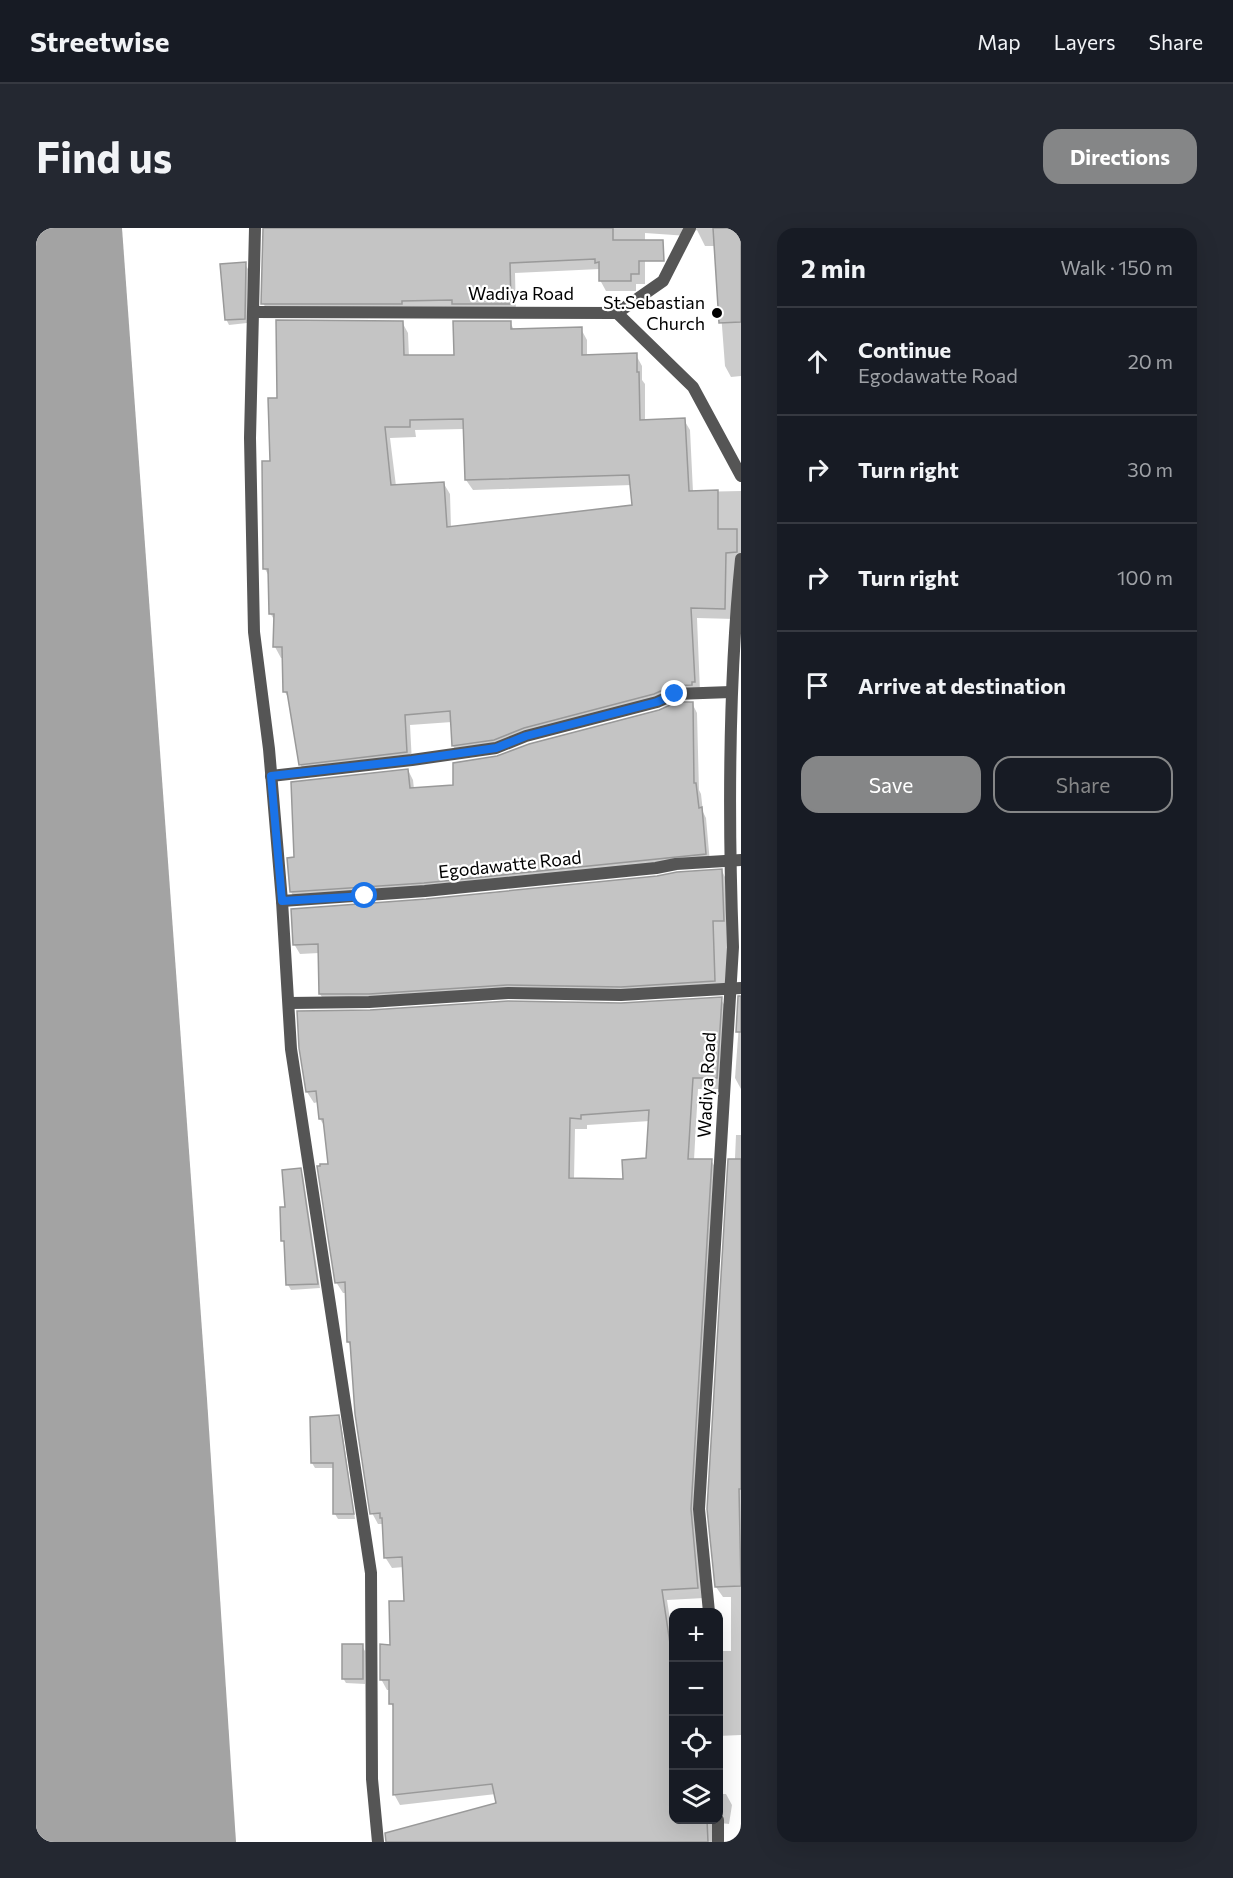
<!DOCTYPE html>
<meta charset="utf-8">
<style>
body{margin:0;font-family:Commissioner,sans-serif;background:#242831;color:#f1f3f6}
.controls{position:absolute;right:18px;bottom:18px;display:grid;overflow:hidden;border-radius:12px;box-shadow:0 6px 24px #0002}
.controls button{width:54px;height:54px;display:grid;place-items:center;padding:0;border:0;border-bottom:2px solid #363941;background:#171b24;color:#f1f3f6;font:30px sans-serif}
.stop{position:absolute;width:18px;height:18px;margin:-14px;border:4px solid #1a73e8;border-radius:50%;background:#fff}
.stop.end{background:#1a73e8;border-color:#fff;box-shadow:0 2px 6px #0008}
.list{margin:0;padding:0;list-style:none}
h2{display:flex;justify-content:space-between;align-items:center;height:78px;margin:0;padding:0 24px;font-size:26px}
h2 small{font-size:20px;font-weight:400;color:#9ea1a6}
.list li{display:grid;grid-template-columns:39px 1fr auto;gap:18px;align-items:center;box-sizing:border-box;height:108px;padding:0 24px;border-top:2px solid #363941}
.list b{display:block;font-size:22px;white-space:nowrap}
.list p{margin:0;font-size:20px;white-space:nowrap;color:#9ea1a6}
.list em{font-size:20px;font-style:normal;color:#9ea1a6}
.actions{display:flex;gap:12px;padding:18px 24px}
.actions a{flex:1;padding:14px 0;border:2px solid #858687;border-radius:18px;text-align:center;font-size:21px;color:#858687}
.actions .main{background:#858687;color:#fff}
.icon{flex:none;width:33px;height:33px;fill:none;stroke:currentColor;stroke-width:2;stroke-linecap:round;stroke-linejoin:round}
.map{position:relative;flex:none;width:705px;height:1614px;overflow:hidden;border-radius:18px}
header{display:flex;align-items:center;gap:36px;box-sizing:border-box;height:84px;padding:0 30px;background:#171b24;border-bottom:2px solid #363941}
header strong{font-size:28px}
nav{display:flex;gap:33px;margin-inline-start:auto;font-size:21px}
.intro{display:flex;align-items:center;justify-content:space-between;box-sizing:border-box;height:144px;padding:0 36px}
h1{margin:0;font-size:42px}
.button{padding:15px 27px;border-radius:18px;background:#858687;color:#fff;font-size:21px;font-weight:700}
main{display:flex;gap:36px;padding:0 36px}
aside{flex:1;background:#171b24;border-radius:18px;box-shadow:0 6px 24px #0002}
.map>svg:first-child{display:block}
.water{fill:#a3a3a3}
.shadow{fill:#0003;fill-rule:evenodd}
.building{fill:#c4c4c4;stroke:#999;stroke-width:1.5;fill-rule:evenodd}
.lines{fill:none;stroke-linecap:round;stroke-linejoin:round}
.street{stroke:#555;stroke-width:12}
.route{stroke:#1a73e8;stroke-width:8}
.poi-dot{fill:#000;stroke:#fff;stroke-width:2}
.labels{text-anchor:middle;stroke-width:4.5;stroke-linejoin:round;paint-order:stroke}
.street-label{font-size:18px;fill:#000;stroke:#fff}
.poi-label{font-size:18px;fill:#000;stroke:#fff;text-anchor:end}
</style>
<header>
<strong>Streetwise</strong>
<nav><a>Map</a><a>Layers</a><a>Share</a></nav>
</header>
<div class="intro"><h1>Find us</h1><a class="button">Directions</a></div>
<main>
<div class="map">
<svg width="705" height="1614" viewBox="0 0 705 1614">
<rect width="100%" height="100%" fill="#fff"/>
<path class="water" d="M0,0H86L171,1171L200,1614H0Z"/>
<g class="shadow">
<path d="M229,0H705V148L695,149L689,138L680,18H669L661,2L655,4L652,8L609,5V56H600V63H570L564,52V41L479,45L480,87L233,86L227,75Z"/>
<path d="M209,36L212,41L211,95L193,97L190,91Z"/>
<path d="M366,94L372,105L373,129L419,128L474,94L478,102L545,101L551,112V128L600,127L606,138V152L609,156V194L648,192L654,202L657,264L705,263V337L698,391L661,390L664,464L423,528L417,518L416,494L374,497L376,535L270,547L264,536L254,473L249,464L248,430H245L239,419V393L234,385V350L229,341L236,235L243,171ZM428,201L430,252L437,262L596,257L597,278L415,300L414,266L408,256L360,258L354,210L380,209L379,202Z"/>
<path d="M656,475L661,485L663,562L665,566L667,584L670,590L674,635L260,673L255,664L259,631L372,542L377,552L378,561L419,558L462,530Z"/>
<path d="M686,643L691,653L692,762L478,766L290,776L284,766L283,725L264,726L258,716L390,673Z"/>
<path d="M705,769V861L699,850Z"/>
<path d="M685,771L691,782L686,861H662L658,932H675L681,943L660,1292L668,1370L631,1372L638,1418V1592H682V1553L686,1559L687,1566H690L696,1577L693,1596L684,1595L679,1614H366L461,1576L460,1566L364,1577L358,1566V1481L355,1475V1462H351L345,1451L370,1375L368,1339L356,1340L349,1329L348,1296H342L336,1285L316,1120L312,1114L311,1065H307L300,1054L293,937L289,899L284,891L282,874L278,875L271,864L585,777ZM614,893L611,932L589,952L538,951L539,901H551V897Z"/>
<path d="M700,907H705V1507L682,1508V1423H695V1369H687L680,1359Z"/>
<path d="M264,941L267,947L284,1060L255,1062L252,1057L250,1017L247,1012L250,981Z"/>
<path d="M302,1188L305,1194L319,1291H302L299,1286V1240H279L276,1235Z"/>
<path d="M326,1418L329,1423V1456L310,1455L307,1450Z"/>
</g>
<g class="building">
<path d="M227,0H577V12H627L628,33H603V46H595V53H563V34L559,35V31L474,35L475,76H416V72L366,73V76H225Z"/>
<path d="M677,0H705V94L683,95Z"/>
<path d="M210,34L209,91L189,92L184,36Z"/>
<path d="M240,92L367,93L368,127H418L417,93H475V101L546,99V127L601,125V144H603L604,192L649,190L653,263L682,262V301H701V324L690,325L689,381L655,380L659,454H656V457L636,458L618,466L488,500L458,512L416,518L414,483L369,487L371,524L263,537L251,464H247L246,419H237L238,386H233L232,341H227L226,233H234L232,170H241ZM427,191L429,252L593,247L596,277L411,299L408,254L355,257L349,199H374V192Z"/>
<path d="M641,474H657L658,555H660L663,580L666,579L670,626L388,655L254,664L251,630L258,629L255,554L372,541L374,560L417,557V535L461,528L493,516L623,482Z"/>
<path d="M686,641L688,693H677L679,753L585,759L471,757L333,766H283L282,716L257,717L255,681L390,671L621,648L641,644Z"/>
<path d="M702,768H705V804H700Z"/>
<path d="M686,769L681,850H657L652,931H676L655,1281L662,1360L626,1362L635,1422H638V1592H671L672,1614H350L349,1605L460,1575L456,1556L357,1567V1476H353V1452H344V1416L354,1417L353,1373H368L366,1329L348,1330L346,1290H344V1285L334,1286L319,1186L314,1114H311L309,1054L299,1055L281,938H284V936H292L287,891H283L280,863L270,864L263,820L261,783L334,782L472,773L585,775ZM613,882L610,930L586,932L587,951L533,950L534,890L545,891V887Z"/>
<path d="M692,931H705V1261H703L705,1358L679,1359L671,1281Z"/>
<path d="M265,940L282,1056L250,1057L248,1013H245L244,979H249L246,942Z"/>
<path d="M303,1187L318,1286H297V1235H275L274,1189Z"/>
<rect x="306" y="1416" width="21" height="35"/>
</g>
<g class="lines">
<g class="street">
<path d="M219,0L214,210L218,404L233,521L246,673L255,821L335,1345L336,1551L342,1614"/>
<path d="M218,84L581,85L657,159L705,248"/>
<path d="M581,85L627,53L654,0"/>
<path d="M235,548L376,532L460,520L490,508L621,474L639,466L695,464"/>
<path d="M246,673L389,663L620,640L640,636L705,632"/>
<path d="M253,775L333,774L472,765L585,767L705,760"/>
<path d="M673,1384L663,1281L697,719C692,589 692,460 705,331"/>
<path d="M682,1592V1614"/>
</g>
</g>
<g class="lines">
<path class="route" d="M329,668L246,673L235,548L376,532L460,520L490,508L621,474L639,466"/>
</g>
<circle class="poi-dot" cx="681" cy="85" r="6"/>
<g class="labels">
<g class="street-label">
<text x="485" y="72">Wadiya Road</text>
<text transform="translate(474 637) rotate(-6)" y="6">Egodawatte Road</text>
<text transform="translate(671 857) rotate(-87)" y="6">Wadiya Road</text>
</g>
<g class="poi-label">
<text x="669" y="81">St.Sebastian<tspan x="669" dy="21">Church</tspan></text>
</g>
</g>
</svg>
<div class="controls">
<button>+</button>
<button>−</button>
<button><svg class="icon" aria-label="locate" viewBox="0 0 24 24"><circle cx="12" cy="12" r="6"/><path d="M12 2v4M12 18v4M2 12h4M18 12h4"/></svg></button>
<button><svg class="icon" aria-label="layers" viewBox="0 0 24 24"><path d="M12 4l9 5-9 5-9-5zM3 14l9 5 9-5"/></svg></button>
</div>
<div class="stop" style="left:329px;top:668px"></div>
<div class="stop end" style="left:639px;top:466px"></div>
</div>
<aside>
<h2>2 min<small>Walk · 150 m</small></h2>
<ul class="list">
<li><svg class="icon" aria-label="ahead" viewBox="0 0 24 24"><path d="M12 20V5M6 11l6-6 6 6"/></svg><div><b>Continue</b><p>Egodawatte Road</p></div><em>20 m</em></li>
<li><svg class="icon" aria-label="right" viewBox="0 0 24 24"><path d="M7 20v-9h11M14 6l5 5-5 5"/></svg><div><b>Turn right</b></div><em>30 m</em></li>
<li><svg class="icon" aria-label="right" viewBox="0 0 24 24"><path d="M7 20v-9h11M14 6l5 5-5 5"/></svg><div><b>Turn right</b></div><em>100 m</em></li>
<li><svg class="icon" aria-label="arrive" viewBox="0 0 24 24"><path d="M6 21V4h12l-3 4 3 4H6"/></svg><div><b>Arrive at destination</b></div></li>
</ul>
<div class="actions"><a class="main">Save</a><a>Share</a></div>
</aside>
</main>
